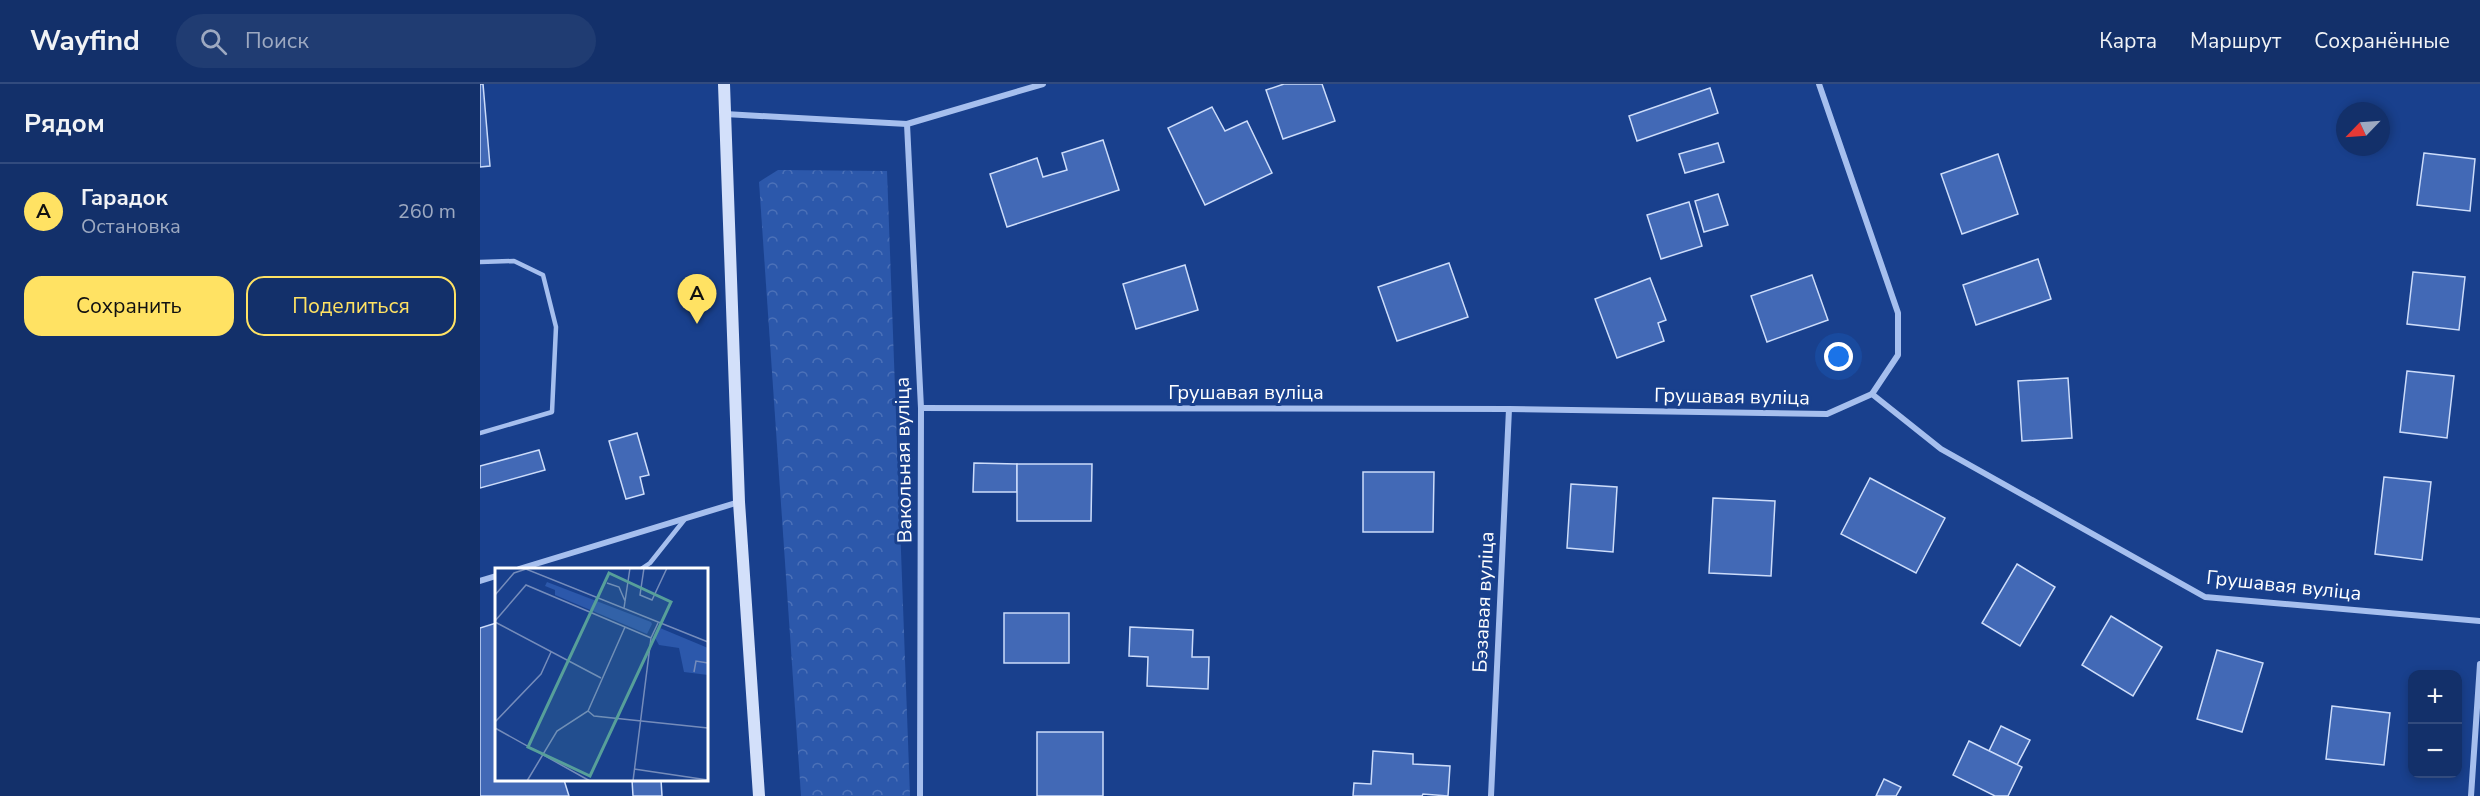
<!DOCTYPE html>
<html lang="ru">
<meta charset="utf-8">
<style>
body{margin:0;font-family:"Nunito Sans",sans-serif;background:#203c72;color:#f1f3f6}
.controls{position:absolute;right:18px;bottom:18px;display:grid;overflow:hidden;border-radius:12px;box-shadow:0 3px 9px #0003}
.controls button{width:54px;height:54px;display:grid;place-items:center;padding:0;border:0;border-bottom:2px solid #324b7e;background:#13306a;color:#f1f3f6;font:30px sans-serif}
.compass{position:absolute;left:1856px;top:18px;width:54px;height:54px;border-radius:50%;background:#13306a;box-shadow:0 3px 9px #0003;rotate:245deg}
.you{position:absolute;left:1359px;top:273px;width:21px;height:21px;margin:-15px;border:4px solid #fff;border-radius:50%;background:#1a73e8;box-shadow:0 0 0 9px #1a73e833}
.badge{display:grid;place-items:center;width:39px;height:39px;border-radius:50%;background:#ffe263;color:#111;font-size:20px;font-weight:700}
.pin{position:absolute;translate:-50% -50px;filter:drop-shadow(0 2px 3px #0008)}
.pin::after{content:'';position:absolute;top:32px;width:21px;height:18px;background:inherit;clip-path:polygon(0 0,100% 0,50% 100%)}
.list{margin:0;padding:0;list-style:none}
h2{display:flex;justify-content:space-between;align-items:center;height:78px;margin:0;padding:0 24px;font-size:26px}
h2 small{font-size:20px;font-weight:400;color:#9da9c1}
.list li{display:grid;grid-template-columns:39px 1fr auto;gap:18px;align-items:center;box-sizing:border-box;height:96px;padding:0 24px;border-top:2px solid #324b7e}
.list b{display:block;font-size:22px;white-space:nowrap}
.list p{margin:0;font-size:20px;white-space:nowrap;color:#9da9c1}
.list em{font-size:20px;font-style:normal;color:#9da9c1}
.actions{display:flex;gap:12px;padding:18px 24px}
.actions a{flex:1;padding:14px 0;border:2px solid #ffe263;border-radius:18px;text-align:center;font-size:21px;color:#ffe263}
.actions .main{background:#ffe263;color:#111}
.icon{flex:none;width:33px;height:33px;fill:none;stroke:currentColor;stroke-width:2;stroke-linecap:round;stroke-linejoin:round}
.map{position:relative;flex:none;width:2000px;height:712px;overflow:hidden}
header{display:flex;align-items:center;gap:36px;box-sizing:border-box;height:84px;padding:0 30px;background:#13306a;border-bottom:2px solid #324b7e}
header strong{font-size:28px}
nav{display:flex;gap:33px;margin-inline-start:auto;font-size:21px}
.search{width:420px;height:54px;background:#203c72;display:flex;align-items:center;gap:15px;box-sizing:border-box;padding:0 21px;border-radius:33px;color:#9da9c1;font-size:22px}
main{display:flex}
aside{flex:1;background:#13306a}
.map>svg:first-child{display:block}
.forest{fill:url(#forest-crowns)}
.building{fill:#4269b6;stroke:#ccdcfa;stroke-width:1.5}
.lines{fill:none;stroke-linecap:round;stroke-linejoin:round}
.service{stroke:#a6bfee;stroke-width:4.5}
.minor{stroke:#a6bfee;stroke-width:6}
.secondary{stroke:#d3e0fa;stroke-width:12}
.labels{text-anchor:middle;stroke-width:6;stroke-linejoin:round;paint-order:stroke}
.street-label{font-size:20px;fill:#fff;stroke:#19408d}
.inset-road{fill:none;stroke:#758cbb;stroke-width:1.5}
.view{fill:#579f9a;fill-opacity:0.15;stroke:#579f9a;stroke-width:3}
.inset-edge{fill:none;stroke:#fff;stroke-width:3}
</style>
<header>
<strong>Wayfind</strong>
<div class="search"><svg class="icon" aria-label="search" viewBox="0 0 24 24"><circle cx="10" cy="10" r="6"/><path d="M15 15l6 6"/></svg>Поиск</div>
<nav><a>Карта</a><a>Маршрут</a><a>Сохранённые</a></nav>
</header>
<main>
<aside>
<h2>Рядом<small></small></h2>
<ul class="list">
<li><span class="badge">A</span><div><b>Гарадок</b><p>Остановка</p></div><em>260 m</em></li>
</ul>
<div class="actions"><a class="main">Сохранить</a><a>Поделиться</a></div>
</aside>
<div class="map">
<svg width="2000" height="712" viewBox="0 0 2000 712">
<defs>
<pattern id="forest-crowns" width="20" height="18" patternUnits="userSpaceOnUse" patternTransform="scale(1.5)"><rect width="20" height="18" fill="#2c58ab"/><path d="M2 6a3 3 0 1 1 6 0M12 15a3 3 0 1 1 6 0" fill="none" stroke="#4c71b8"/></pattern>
</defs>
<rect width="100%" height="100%" fill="#19408d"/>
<path class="forest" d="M298,86L407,87L430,712H321L279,98Z"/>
<g class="building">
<path d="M0,0H3L10,82L0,83Z"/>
<path d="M804,0H842L855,37L803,55L786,6Z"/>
<path d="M1230,4L1238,29L1157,57L1149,32Z"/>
<path d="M732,23L745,47L767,37L792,89L725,121L688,44Z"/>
<path d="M623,56L639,106L527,143L510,90L557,74L563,93L587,86L582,69Z"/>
<path d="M1238,59L1244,78L1205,89L1199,70Z"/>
<path d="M1944,69L1995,75L1990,127L1937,121Z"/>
<path d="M1518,70L1538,130L1482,150L1461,90Z"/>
<path d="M1238,110L1248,141L1224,148L1215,117Z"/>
<path d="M1209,118L1222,162L1181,175L1167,131Z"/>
<path d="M1558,175L1571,215L1496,241L1483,201Z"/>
<path d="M969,179L988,233L917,257L898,203Z"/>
<path d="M705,181L718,226L656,245L643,200Z"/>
<path d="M1933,188L1985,193L1979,246L1927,240Z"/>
<path d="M1332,191L1348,236L1287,258L1271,212Z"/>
<path d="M1170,194L1186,236L1178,239L1184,257L1137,274L1115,215Z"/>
<path d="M1927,287L1974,292L1967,354L1920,348Z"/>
<path d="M1588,294L1592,354L1542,357L1538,297Z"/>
<path d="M157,349L169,391L160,393L164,410L146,415L129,357Z"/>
<path d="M59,366L65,386L0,404V382Z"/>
<path d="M494,379L537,380V408H493Z"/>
<path d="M537,380H612L611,437H537Z"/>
<path d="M883,388H954L953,448H883Z"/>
<path d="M1904,393L1951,398L1942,476L1895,470Z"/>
<path d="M1390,394L1465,434L1436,489L1361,450Z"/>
<path d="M1091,400L1137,403L1133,468L1087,464Z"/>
<path d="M1233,414L1295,417L1291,492L1229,489Z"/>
<path d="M1537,480L1575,503L1540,562L1502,539Z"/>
<rect x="524" y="529" width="65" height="50"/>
<path d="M1631,532L1682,563L1653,612L1602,581Z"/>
<path d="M16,539V696H84L89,712H0V544Z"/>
<path d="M650,543L713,546L712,573H729L728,605L667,602L668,573L649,572Z"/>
<path d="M1737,566L1783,579L1762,648L1717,635Z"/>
<path d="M1852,622L1910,629L1904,681L1846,675Z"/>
<path d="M1521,642L1550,656L1537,681L1509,667Z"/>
<rect x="557" y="648" width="66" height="64"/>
<path d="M1489,657L1542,683L1528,712H1515L1473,691Z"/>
<path d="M893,667L933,670V680L970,682L968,712L943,710L942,712H873L874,699L891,700Z"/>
<path d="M1404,695L1421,703L1416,712H1396Z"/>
<path d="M152,696H181L182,712H153Z"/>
</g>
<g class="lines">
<g class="service">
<path d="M0,178L34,177L63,191L76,243L72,328L0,349"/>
<path d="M161,485L170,479L205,435"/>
</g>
<g class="minor">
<path d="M1339,0L1418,229V271L1392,310"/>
<path d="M245,30L427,40L563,0"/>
<path d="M427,40L441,324L440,712"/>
<path d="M441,324L1029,325L1347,330L1392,310L1461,365L1725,513L2000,537"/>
<path d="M39,485L259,418"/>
<path d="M0,497L16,492"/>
<path d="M1011,712L1029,325"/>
<path d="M1991,712L2000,580"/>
</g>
<path class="secondary" d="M244,0L259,418L279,712"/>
</g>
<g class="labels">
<g class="street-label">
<text x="766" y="315">Грушавая вуліца</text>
<text transform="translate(1252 312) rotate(1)" y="7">Грушавая вуліца</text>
<text transform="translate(423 376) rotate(-91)" y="7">Вакольная вуліца</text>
<text transform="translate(1804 501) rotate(6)" y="7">Грушавая вуліца</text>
<text transform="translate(1003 518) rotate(-87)" y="7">Бэзавая вуліца</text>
</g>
</g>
<g transform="translate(15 484)">
<rect width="213" height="213" fill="#19408d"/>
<path d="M52,14L156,54L157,56L152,66L60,27V22L50,18ZM165,60L213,80V107L189,104L184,80L164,77L160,70Z" fill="#2c58ab"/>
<path class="inset-road" d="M149,0L145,27L157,32L172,0M112,15L124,19L130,33M0,27L19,5L31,1L213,74M129,40L135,0M0,53L31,17L156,70M0,54L106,110M199,104L201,93L213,95M93,143L99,148L213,160M0,154L46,106L56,84M0,160L95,213M139,201L213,212M32,213L62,163L93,143L130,59M138,213L156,70L163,55"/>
<path class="view" d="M114,5L176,34L95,208L33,179Z"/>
<rect width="213" height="213" class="inset-edge"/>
</g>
</svg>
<div class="controls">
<button>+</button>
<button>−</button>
</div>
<svg class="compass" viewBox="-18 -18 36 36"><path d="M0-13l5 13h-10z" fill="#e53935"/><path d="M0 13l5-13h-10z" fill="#9da9c1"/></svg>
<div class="you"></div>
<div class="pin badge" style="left:217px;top:240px">A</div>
</div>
</main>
